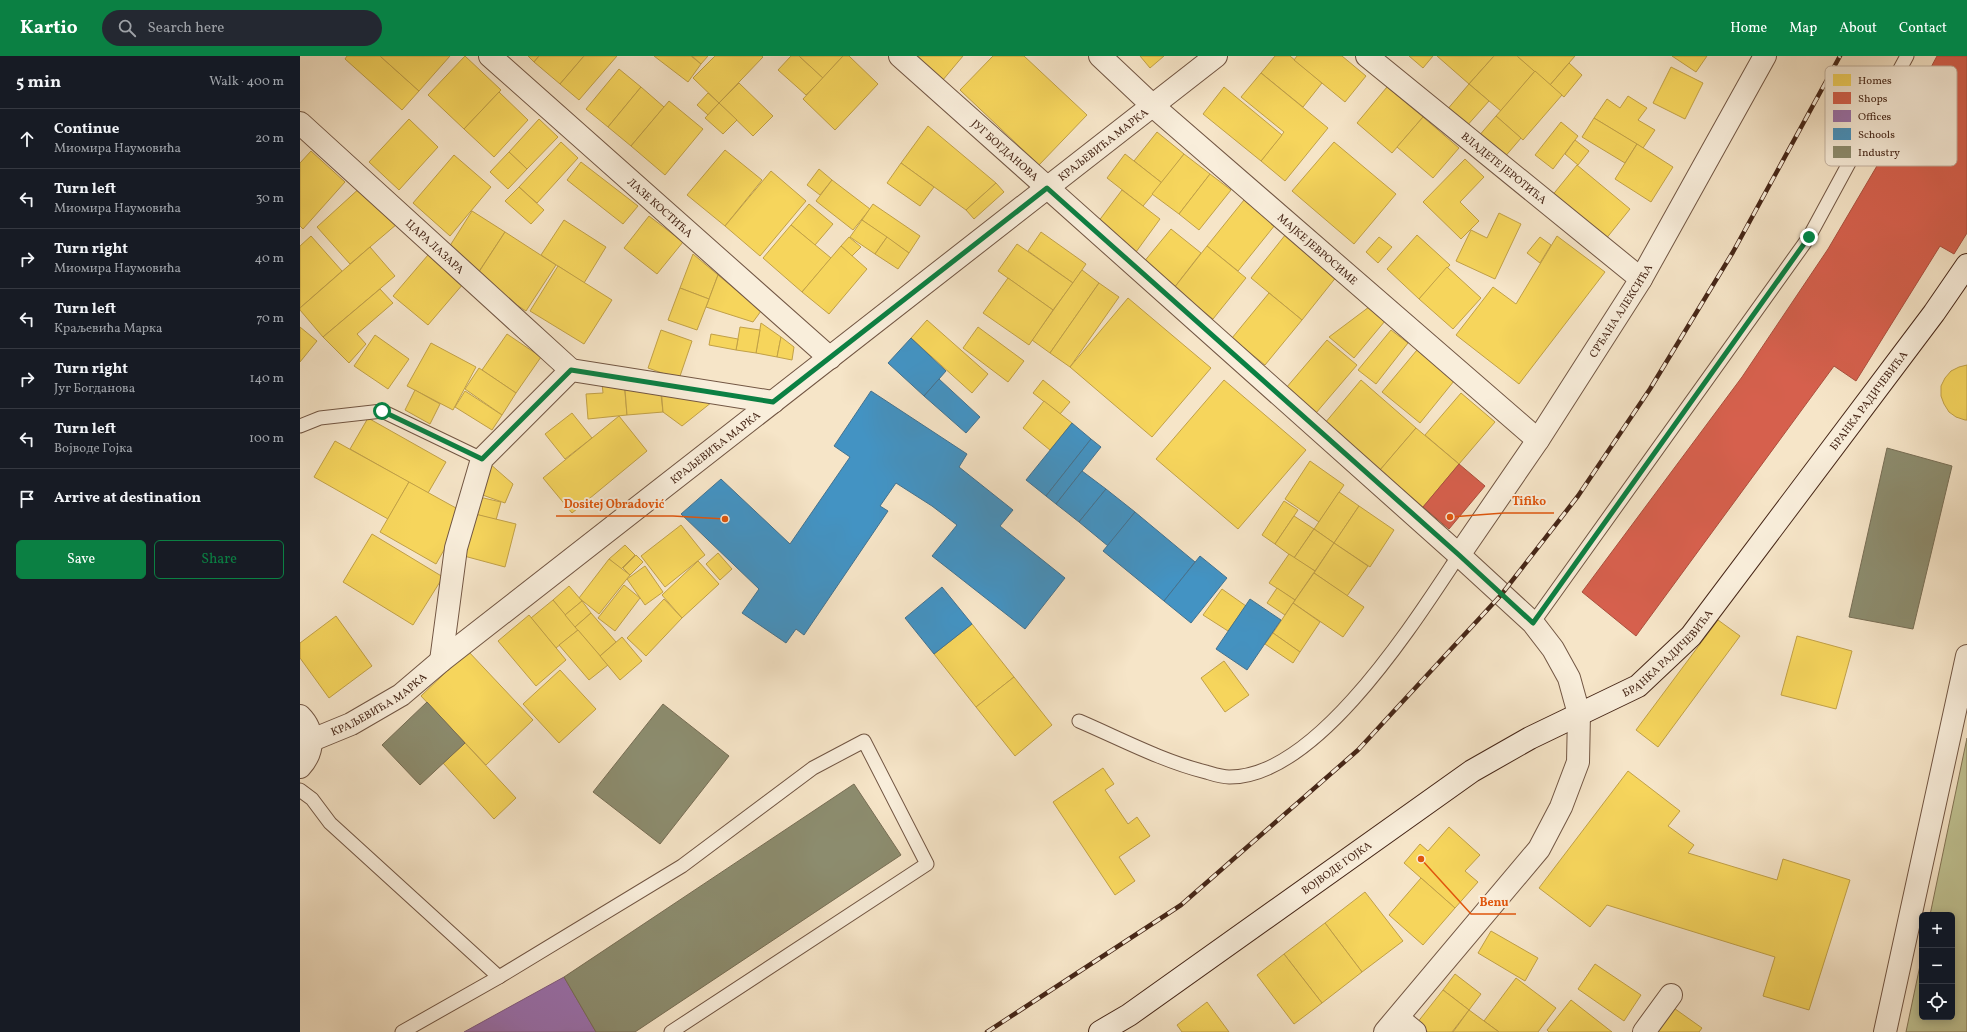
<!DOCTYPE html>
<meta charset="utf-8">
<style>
body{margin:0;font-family:Vollkorn,serif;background:#242831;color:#f1f3f6}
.controls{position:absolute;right:12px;bottom:12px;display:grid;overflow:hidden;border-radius:6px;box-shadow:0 2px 10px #0003}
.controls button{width:36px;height:36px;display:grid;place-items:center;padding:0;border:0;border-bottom:1px solid #363941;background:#171b24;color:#f1f3f6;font:20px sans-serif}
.stop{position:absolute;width:12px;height:12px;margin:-9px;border:3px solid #0b8043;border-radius:50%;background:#fff}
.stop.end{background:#0b8043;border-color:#fff;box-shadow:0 1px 4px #0008}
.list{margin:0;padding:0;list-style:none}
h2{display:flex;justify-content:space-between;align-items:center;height:52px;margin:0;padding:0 16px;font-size:17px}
h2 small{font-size:13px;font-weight:400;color:#9ea1a6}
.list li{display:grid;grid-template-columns:26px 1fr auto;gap:12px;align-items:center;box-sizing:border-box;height:60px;padding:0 16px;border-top:1px solid #363941}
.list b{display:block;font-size:15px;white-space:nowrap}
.list p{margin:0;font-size:13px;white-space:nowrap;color:#9ea1a6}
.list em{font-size:13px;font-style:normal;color:#9ea1a6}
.actions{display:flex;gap:8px;padding:12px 16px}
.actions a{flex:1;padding:9px 0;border:1px solid #0b8043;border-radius:6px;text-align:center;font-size:14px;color:#0b8043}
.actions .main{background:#0b8043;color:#fff}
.icon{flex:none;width:22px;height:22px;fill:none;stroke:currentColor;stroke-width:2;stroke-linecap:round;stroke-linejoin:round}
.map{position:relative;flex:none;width:1667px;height:976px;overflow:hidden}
header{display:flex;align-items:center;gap:24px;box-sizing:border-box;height:56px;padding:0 20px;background:#0b8043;color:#fff}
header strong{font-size:19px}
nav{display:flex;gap:22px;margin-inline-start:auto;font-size:14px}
.search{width:280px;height:36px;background:#242831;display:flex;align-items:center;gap:10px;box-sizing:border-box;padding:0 14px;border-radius:22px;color:#9ea1a6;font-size:15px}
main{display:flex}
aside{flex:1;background:#171b24}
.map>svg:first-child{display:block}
.green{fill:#c0c393;stroke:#837455}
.homes{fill:#f6d55c;stroke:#c1a047}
.shops{fill:#d6604d;stroke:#ab4f3d}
.offices{fill:#9970ab;stroke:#805a7f}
.schools{fill:#4393c3;stroke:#44728f}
.industry{fill:#8c8c6e;stroke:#776d54}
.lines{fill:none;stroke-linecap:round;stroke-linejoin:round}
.lane-casing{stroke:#725643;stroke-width:15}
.street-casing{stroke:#725643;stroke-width:24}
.secondary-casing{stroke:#462617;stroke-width:24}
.lane{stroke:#f9eedb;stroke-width:13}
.street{stroke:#f9eedb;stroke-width:22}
.secondary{stroke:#f9eedb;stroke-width:22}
.rail-casing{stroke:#462617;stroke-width:4.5}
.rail{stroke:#f9eedb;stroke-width:3;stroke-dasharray:9;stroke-linecap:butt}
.route{stroke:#0b8043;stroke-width:5}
.labels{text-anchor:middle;stroke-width:4;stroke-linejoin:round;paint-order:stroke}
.street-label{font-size:11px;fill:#462617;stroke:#f9eedb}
.key{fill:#f9eedb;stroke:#c3b2a0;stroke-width:1}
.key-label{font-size:11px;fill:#462617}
.leader{fill:none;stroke:#e0560d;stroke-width:1.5}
.callout-dot{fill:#e0560d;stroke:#f9eedb;stroke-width:1.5}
.callout-label{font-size:12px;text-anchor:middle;font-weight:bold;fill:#e0560d;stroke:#f9eedb;stroke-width:4;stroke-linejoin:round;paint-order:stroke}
</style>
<header>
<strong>Kartio</strong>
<div class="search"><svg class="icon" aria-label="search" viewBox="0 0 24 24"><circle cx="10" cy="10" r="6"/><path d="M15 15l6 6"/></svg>Search here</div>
<nav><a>Home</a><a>Map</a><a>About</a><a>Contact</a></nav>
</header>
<main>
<aside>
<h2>5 min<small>Walk · 400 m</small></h2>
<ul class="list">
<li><svg class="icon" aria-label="ahead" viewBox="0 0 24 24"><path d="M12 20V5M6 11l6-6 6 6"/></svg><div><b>Continue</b><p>Миомира Наумовића</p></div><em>20 m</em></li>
<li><svg class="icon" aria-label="left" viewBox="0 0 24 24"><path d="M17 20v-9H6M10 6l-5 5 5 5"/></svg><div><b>Turn left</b><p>Миомира Наумовића</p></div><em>30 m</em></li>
<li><svg class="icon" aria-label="right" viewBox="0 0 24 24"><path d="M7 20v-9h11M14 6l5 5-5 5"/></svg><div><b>Turn right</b><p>Миомира Наумовића</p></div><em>40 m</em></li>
<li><svg class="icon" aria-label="left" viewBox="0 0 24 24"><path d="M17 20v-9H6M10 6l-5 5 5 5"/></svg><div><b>Turn left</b><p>Краљевића Марка</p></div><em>70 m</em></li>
<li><svg class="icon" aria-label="right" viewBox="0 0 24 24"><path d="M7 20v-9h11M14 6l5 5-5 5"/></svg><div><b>Turn right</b><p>Југ Богданова</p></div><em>140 m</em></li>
<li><svg class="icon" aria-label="left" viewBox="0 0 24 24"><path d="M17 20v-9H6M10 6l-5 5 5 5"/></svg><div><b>Turn left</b><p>Војводе Гојка</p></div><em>100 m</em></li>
<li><svg class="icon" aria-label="arrive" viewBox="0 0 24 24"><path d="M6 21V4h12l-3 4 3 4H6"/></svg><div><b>Arrive at destination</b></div></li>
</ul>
<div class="actions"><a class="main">Save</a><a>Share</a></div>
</aside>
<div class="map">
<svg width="1667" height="976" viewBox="0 0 1667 976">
<rect width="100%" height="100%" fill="#f6e5c8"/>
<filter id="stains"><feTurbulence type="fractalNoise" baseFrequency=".005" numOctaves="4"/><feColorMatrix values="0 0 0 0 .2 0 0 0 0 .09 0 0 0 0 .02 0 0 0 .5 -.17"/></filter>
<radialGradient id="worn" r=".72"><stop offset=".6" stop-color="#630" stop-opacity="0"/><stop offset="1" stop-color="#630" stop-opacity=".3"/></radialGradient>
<path class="green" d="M1667,682V976H1606L1622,900V961H1652V859H1630Z"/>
<g class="homes">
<path d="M47,0H80L119,35L102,54L45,3Z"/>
<path d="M80,0H150L119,35Z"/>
<path d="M165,0L201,34L164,73L128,39Z"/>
<path d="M228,0H239L234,6Z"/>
<path d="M239,0H284L260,28L234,6Z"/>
<path d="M284,0H317L279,44L260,28Z"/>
<path d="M354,0H391L401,8L388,26Z"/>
<path d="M392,0H408L401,8Z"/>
<path d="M415,0H462L463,1L419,47L393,22Z"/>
<path d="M491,0H499L523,22L506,39L478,14Z"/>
<path d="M499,0H543L523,22Z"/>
<path d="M543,0H549L578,28L535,74L503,43Z"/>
<path d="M614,0H663L642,25Z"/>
<path d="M693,0H724L787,59L739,109L660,34Z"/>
<path d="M840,0H864L850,12Z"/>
<path d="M975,0H990L1022,27L1003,51L961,17Z"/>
<path d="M997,0H1042L1066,20L1045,46L994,4Z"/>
<path d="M1109,0H1133L1123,12Z"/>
<path d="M1137,0H1194L1169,28Z"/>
<path d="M1194,0H1217L1235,15L1201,55L1169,28Z"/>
<path d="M1217,0H1275L1250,29Z"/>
<path d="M1372,0H1407L1396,16Z"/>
<path d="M1269,7L1282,19L1264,41L1250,29Z"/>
<path d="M1371,11L1403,27L1385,63L1353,47Z"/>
<path d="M319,13L341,31L308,71L286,53Z"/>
<path d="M1235,15L1262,39L1223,84L1196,60Z"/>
<path d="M961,17L1028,72L985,125L961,105L984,76L941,41Z"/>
<path d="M439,27L473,60L453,80L419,47Z"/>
<path d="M1169,28L1189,45L1165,72L1146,55Z"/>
<path d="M341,31L364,51L331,90L308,71Z"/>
<path d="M924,31L982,79L961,105L903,58Z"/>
<path d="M1087,31L1123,61L1092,97L1057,67Z"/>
<path d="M199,36L228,64L194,101L164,73Z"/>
<path d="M408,37L419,47L408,59L397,49Z"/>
<path d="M1328,40L1347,52L1338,64L1355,74L1343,92L1294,62L1307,43L1320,52Z"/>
<path d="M369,45L403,73L365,119L331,90Z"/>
<path d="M419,47L437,64L423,78L405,62Z"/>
<path d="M1196,60L1221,82L1203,103L1178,81Z"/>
<path d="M1123,61L1159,92L1133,122L1097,91Z"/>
<path d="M1294,62L1337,88L1325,107L1282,81Z"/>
<path d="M109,63L138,91L99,134L69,106Z"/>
<path d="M239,63L258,81L227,113L209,96Z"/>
<path d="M1261,66L1278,80L1253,113L1235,99Z"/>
<path d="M628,70L696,127L666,154L601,107Z"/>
<path d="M857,76L884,98L862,127L834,105Z"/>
<path d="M1275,84L1289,95L1278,109L1265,98Z"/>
<path d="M261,86L278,102L237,147L219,131Z"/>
<path d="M1034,86L1096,138L1054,188L992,135Z"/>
<path d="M1337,88L1373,111L1351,146L1315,123Z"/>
<path d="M425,94L462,124L425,170L387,139Z"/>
<path d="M11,95L45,126L3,173L0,170V107Z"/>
<path d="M209,96L227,113L208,133L190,116Z"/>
<path d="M825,98L862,127L843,150L807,122Z"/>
<path d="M884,98L910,118L879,158L852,138Z"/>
<path d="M154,99L191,131L150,180L113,147Z"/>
<path d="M1165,103L1184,121L1160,146L1179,165L1161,183L1123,146Z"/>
<path d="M281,106L338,150L323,168L267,124Z"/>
<path d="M601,107L634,131L620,150L587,127Z"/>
<path d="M1277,109L1330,153L1305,184L1251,141Z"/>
<path d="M519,113L532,124L520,139L507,129Z"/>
<path d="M471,115L506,145L460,200L425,170Z"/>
<path d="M910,118L931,134L899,174L879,158Z"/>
<path d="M532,124L570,153L553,174L516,145Z"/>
<path d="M696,127L704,136L674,163L666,154Z"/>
<path d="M62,130L97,168L50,208L17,171Z"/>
<path d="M219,131L244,154L231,168L205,145Z"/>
<path d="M822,134L860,163L836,196L798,166Z"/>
<path d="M944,144L975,169L938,215L907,190Z"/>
<path d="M509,148L533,168L515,189L491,169Z"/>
<path d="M573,148L620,180L609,197L562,164Z"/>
<path d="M172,155L205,176L178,217L146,196Z"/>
<path d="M1199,157L1221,168L1195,223L1156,205L1171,174L1187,182Z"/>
<path d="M349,160L383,186L357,218L324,192Z"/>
<path d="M264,164L306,191L284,227L241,199Z"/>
<path d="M562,164L587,181L575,198L550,181Z"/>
<path d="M491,169L531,202L502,236L463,202Z"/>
<path d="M871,173L901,197L874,232L843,207Z"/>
<path d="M205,176L256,209L226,255L175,222Z"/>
<path d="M741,176L786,208L773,227L728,195Z"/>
<path d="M986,178L1037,220L1002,264L951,222Z"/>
<path d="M1117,179L1150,209L1119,243L1087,213Z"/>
<path d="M11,180L42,215L0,252V190Z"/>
<path d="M1257,180L1305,216L1219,328L1156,279L1193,231L1216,248Z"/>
<path d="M549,181L561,191L552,200L541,190Z"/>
<path d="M587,181L609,197L598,213L575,198Z"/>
<path d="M1079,181L1092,191L1078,207L1066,196Z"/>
<path d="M1240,181L1251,189L1240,207L1227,197Z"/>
<path d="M717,188L773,227L753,254L698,215Z"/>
<path d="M541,190L567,213L529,258L502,236Z"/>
<path d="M907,190L946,222L913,263L874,232Z"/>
<path d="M70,191L95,220L23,281L0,254V252Z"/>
<path d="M134,192L169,221L128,269L93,240Z"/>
<path d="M393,198L418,219L409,243L380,232Z"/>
<path d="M258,210L312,244L284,288L230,255Z"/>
<path d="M1147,211L1181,242L1153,273L1119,243Z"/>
<path d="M782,214L799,227L750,297L732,284Z"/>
<path d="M418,219L461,255L453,266L406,251Z"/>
<path d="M708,222L753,254L729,289L683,257Z"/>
<path d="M799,227L819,241L770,311L750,297Z"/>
<path d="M380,232L409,243L397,274L368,264Z"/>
<path d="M80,233L93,247L57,278L66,288L49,307L23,281Z"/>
<path d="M969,237L1002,264L965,309L932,282Z"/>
<path d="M828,242L911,312L852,381L770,311Z"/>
<path d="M1069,251L1085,265L1054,302L1029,281Z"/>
<path d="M627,264L688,318L672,337L611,282Z"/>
<path d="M461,267L481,281L477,301L456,297Z"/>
<path d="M0,271L17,285L0,306Z"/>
<path d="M440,271L460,274L456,297L436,294Z"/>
<path d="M678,271L724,305L708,326L663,292Z"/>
<path d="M361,274L392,285L379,323L348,312Z"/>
<path d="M1091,274L1108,287L1076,328L1058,314Z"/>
<path d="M207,278L241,301L216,337L182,314Z"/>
<path d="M411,278L438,283L436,294L409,289Z"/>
<path d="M75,279L109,303L88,333L54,310Z"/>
<path d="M481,281L494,291L492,304L477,301Z"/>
<path d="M1027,284L1057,309L1016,357L986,332Z"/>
<path d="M131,287L176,311L153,354L107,330Z"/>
<path d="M1117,294L1154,325L1120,367L1082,336Z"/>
<path d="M1667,309V364H1665L1656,361L1649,356L1644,348L1641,340V330L1645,322L1651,315L1659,311Z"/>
<path d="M179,312L216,337L202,359L165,333Z"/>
<path d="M743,324L770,346L760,358L733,337Z"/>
<path d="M924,324L1006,394L938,473L856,403Z"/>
<path d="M1061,324L1116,372L1080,414L1025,367Z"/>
<path d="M324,325L327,359L288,363L286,338L303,337L302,327Z"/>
<path d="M360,330L363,356L327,359L325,334Z"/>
<path d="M361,331L412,346L382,370L363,356Z"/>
<path d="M115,334L140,348L130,368L105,354Z"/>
<path d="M165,335L202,359L192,374L155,351Z"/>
<path d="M1161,337L1195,366L1159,408L1125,379Z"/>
<path d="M744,345L772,367L750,394L723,372Z"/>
<path d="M272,357L292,382L265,403L245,378Z"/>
<path d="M319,360L347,395L272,457L243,422Z"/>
<path d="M68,362L146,406L128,437L50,393Z"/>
<path d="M1116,372L1159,408L1123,451L1080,414Z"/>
<path d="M35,385L109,426L88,463L14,421Z"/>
<path d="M1010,405L1044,429L1019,466L985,443Z"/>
<path d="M189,407L213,428L205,447L177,437Z"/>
<path d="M109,426L165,457L136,508L80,476Z"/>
<path d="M1039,436L1059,450L1034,487L1014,473Z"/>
<path d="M179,441L201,446L196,464L175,458Z"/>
<path d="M984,445L998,454L975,488L962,479Z"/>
<path d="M1059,450L1094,474L1070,511L1034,487Z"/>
<path d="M175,458L216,468L205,511L164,500Z"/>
<path d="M994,460L1014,473L994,502L975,488Z"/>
<path d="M381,469L405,499L365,531L341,500Z"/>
<path d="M1014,473L1034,487L1015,515L994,502Z"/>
<path d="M72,478L143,521L113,569L43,526Z"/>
<path d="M1034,487L1068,510L1047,540L1014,517Z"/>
<path d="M325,489L335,499L321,513L309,503Z"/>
<path d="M418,497L432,513L420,524L406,508Z"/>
<path d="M989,498L1015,515L995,544L969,527Z"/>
<path d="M336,499L343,506L330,519L323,512Z"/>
<path d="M309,503L330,519L299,558L279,542Z"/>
<path d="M398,505L419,528L382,562L362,539Z"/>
<path d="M345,510L363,536L345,549L327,523Z"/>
<path d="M1014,517L1064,551L1043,581L993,547Z"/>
<path d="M324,529L340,542L315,575L298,562Z"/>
<path d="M269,530L282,545L265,559L253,544Z"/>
<path d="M977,532L995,544L985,559L967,547Z"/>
<path d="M922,533L946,550L928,575L903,559Z"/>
<path d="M364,543L382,562L346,600L327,582Z"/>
<path d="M253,544L278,574L256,592L231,562Z"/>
<path d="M282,545L291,557L275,571L265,559Z"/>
<path d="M993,547L1020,566L1000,596L973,577Z"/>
<path d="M291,557L316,586L300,600L275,571Z"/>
<path d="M229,559L266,604L236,630L198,585Z"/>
<path d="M36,560L72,610L29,642L0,602V587Z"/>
<path d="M1418,564L1440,580L1358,691L1336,674Z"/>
<path d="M672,568L714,621L676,651L634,598Z"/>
<path d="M278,574L308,609L289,624L259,589Z"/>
<path d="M973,577L1000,596L993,607L965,588Z"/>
<path d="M1497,580L1552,595L1536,653L1481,639Z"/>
<path d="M322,581L342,605L320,624L300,600Z"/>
<path d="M168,595L233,664L186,709L121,640Z"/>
<path d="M924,605L949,639L925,656L901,622Z"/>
<path d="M260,614L296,653L259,687L223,648Z"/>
<path d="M714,621L752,669L715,700L676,651Z"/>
<path d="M165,687L216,742L194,763L143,707Z"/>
<path d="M803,712L814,728L805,734L828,768L837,761L850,780L819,801L835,825L815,839L753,746Z"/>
<path d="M1328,715L1380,755L1368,770L1394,789L1388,797L1477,824L1483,803L1550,824L1509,954L1463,940L1475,901L1307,849L1290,871L1239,832Z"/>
<path d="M1149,771L1180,799L1165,815L1178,826L1155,852L1104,807L1120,788L1128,795Z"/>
<path d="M1121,822L1155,852L1123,889L1089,859Z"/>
<path d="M1065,836L1103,885L1062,916L1025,867Z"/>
<path d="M1025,867L1062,916L1022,947L984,898Z"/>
<path d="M1191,875L1238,902L1225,925L1178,897Z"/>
<path d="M984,898L1022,947L994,968L957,919Z"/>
<path d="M1295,908L1341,939L1324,965L1278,933Z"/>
<path d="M1155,918L1181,938L1169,954L1143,934Z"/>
<path d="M1216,922L1256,952L1238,976H1199L1184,965Z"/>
<path d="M1143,934L1169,954L1152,976H1128L1117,967Z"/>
<path d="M1271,944L1312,976H1249L1247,974Z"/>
<path d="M907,946L929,976H882L877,969Z"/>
<path d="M1371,950L1402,972L1399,976H1351Z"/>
<path d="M1169,954L1199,976H1153Z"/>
</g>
<g class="shops">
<path d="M1637,0H1667V177L1654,198L1640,190L1556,325L1534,310L1336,580L1282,536L1442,321L1528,193L1594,81Z"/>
<path d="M1159,408L1185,430L1149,473L1123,451Z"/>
</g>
<path class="offices" d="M264,921L296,976H164Z"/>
<g class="schools">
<path d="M611,282L646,315L624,340L588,307Z"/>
<path d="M639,323L680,361L666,377L624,340Z"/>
<path d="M571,335L667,398L659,411L713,454L700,470L765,522L725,573L632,500L657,469L632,450L596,427L580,450L588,455L504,579L496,573L486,587L442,557L459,533L381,458L421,423L490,488L550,401L534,390Z"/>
<path d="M772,367L791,383L746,440L726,424Z"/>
<path d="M791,383L801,391L756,448L746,440Z"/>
<path d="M782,415L806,433L779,466L756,448Z"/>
<path d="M806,433L835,456L808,490L779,466Z"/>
<path d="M835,456L895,506L864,545L803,495Z"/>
<path d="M900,500L927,522L891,567L864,545Z"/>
<path d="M642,531L672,568L634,598L605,562Z"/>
<path d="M950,543L981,564L947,614L916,593Z"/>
</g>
<g class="industry">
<path d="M1587,392L1652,410L1613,573L1549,561Z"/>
<path d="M127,646L165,687L120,729L82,689Z"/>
<path d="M363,648L429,700L360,788L293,736Z"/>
<path d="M554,728L601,799L335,976H296L264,921Z"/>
</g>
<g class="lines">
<g class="lane-casing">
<g id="lane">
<path d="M0,370L20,362L82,355L182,403"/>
<path d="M1233,567L1509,181L1607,0"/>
<path d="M779,665C821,683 862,705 906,716C913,718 922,721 929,721C1017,722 1115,565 1159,499"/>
<path d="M0,734L12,743L30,767L199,921"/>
<path d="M102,976L199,921L382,810L513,712L564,685L627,808L371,976"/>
</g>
</g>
<g class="street-casing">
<g id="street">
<path id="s1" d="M190,0L530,302"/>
<path id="s2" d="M600,0L1159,499L1233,567L1253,593L1269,622L1279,658L1278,706L1261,751L1239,793L1085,976"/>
<path id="s3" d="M800,0L853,50L1238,384"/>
<path id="s4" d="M1067,0L1341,223"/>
<path id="s5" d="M0,67L271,314"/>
<path id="s6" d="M1159,499L1238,384L1341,223L1465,0"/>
<path d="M141,605L156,492L182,403L271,314L473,346"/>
<path d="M0,660C15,675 14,696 0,711"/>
<path id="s7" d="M12,684L51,668L101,639L141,605L916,0"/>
<path d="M1098,962L1115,976"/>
<path d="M1344,976L1371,939"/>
<path d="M1585,976L1667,600"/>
</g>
</g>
<g class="secondary-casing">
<g id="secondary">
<path id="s8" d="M800,976L829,959L1172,715L1230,682L1338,630L1391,580L1634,257L1667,209"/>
</g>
</g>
<use href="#lane" class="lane"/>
<use href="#street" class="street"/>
<use href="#secondary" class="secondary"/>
<g class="rail-casing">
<path id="rail" d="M687,976L881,849L1058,694L1201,539L1278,440L1350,333L1433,196L1540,0"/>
</g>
<use href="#rail" class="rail"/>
</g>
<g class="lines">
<path class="route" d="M82,355L182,403L271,314L473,346L747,132L1159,499L1233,567L1509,181"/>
</g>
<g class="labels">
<g class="street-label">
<text dy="4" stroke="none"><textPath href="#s7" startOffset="992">КРАЉЕВИЋА МАРКА</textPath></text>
<text dy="4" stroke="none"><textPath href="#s2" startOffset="141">ЈУГ БОГДАНОВА</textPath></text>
<text dy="4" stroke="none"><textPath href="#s4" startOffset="177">ВЛАДЕТЕ ЈЕРОТИЋА</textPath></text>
<text dy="4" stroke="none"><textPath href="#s1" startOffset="228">ЛАЗЕ КОСТИЋА</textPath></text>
<text dy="4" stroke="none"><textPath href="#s5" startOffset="183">ЦАРА ЛАЗАРА</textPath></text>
<text dy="4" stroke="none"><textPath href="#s3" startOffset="291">МАЈКЕ ЈЕВРОСИМЕ</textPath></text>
<text dy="4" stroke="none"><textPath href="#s6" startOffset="293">СРЂАНА АЛЕКСИЋА</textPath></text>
<text dy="4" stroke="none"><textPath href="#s8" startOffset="1009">БРАНКА РАДИЧЕВИЋА</textPath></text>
<text dy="4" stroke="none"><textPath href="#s7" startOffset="500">КРАЉЕВИЋА МАРКА</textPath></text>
<text dy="4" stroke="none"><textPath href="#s8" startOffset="685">БРАНКА РАДИЧЕВИЋА</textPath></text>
<text dy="4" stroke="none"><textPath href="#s7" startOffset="76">КРАЉЕВИЋА МАРКА</textPath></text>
<text dy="4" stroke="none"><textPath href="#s8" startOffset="288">ВОЈВОДЕ ГОЈКА</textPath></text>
</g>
</g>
<rect x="1525" y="10" width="132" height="100" rx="6" class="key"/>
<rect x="1533" y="18" width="18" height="12" fill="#f6d55c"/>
<rect x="1533" y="36" width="18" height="12" fill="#d6604d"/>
<rect x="1533" y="54" width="18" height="12" fill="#9970ab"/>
<rect x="1533" y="72" width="18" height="12" fill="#4393c3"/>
<rect x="1533" y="90" width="18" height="12" fill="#8c8c6e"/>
<g class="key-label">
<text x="1558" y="28">Homes</text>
<text x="1558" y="46">Shops</text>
<text x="1558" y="64">Offices</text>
<text x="1558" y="82">Schools</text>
<text x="1558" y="100">Industry</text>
</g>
<path class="leader" d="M1150 461L1204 457H1254M425 463L373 460H256M1121 803L1171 858H1216"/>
<g class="callout-dot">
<circle cx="1150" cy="461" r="4"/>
<circle cx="425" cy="463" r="4"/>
<circle cx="1121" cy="803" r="4"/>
</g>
<g class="callout-label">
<text x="1229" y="449">Tifiko</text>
<text x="314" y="452">Dositej Obradović</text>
<text x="1194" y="850">Benu</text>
</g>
<rect width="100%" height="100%" filter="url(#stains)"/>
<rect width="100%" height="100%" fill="url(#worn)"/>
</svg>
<div class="controls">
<button>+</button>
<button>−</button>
<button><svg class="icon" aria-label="locate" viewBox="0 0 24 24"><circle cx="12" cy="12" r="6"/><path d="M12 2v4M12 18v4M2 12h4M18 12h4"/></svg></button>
</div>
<div class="stop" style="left:82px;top:355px"></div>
<div class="stop end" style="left:1509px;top:181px"></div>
</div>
</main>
